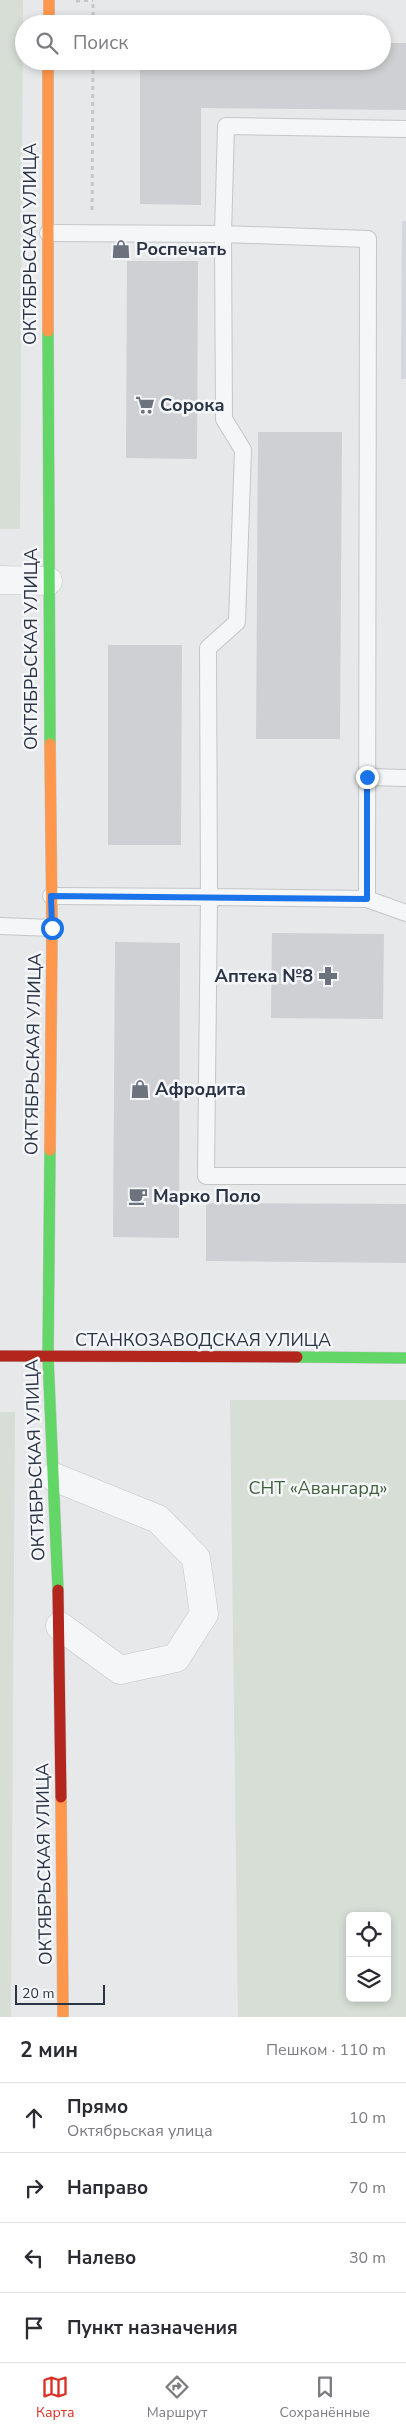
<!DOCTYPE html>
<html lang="ru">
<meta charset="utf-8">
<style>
body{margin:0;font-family:"Nunito Sans",sans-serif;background:#f7f7f7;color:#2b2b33}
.controls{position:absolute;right:15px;bottom:15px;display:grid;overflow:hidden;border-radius:8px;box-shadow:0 2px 8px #0003}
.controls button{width:45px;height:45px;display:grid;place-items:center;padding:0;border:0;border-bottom:1px solid #e1e1e2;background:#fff;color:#2b2b33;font:25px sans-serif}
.scale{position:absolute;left:15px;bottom:12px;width:90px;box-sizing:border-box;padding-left:5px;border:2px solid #2b3445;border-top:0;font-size:14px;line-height:18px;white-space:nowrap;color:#2b3445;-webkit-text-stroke:4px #f4f6f9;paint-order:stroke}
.stop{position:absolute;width:15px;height:15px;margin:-11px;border:4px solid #1a73e8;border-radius:50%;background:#fff}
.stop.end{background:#1a73e8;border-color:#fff;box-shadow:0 1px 5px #0008}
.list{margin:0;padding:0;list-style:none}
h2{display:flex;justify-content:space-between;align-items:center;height:65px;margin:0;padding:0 20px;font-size:21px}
h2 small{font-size:16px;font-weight:400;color:#7c7c81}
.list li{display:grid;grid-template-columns:32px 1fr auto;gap:15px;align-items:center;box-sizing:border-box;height:70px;padding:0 20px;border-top:1px solid #e1e1e2}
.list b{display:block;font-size:19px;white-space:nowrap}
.list p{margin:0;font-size:16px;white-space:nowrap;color:#7c7c81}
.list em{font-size:16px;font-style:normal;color:#7c7c81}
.icon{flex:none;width:28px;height:28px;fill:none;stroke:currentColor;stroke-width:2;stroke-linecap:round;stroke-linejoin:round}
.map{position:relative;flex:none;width:406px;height:2017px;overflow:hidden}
.search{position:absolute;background:#fff;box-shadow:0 2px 8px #0003;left:15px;right:15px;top:15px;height:55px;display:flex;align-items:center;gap:12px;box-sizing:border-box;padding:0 18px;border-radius:28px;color:#7c7c81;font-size:19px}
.sheet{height:345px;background:#fff}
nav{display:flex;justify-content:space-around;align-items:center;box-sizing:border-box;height:70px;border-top:1px solid #e1e1e2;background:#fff;font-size:14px;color:#7c7c81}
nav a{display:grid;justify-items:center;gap:2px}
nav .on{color:#d93025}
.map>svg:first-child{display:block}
.built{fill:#d4d7dd}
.green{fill:#d6ded6;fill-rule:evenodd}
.building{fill:#ced0d3}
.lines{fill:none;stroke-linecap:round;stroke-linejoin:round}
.lane-casing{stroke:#c4c6c8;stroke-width:18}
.street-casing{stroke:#c4c6c8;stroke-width:29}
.fast-casing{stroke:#c4c6c8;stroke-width:12}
.slow-casing{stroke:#c4c6c8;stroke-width:12}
.jam-casing{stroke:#c4c6c8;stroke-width:12}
.path{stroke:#c5c6ca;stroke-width:3;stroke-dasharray:4 4;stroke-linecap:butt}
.lane{stroke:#f5f6f7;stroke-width:16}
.street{stroke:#f5f6f7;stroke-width:28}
.fast{stroke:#63d668;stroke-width:11}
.slow{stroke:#ff974d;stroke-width:11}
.jam{stroke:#b3261e;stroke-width:11}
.route{stroke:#1a73e8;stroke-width:6}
.labels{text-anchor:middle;stroke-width:5;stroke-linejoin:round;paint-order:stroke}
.street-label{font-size:18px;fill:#2b3445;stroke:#f4f6f9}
.poi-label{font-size:18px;font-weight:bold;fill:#2b3445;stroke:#f4f6f9;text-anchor:start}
.park-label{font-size:18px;fill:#3f6138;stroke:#f4f6f9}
</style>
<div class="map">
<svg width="406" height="2017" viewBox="0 0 406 2017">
<rect width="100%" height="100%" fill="#e6e8ea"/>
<path class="built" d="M402,221H406V379H401Z"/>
<g class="green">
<path d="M0,0H23L20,529H0Z"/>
<path d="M230,1400H406V2017H238ZM350,1916H387V1998H350Z"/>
<path d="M0,1412H15L11,2017H0Z"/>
</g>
<g class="building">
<path d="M382,43H406V110L201,108V205L140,204V61H382Z"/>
<path d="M127,261H198L197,459L126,458Z"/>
<path d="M258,432H342L340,739H256Z"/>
<path d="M108,645H182L181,845H108Z"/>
<path d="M272,933L384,934L383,1019L271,1018Z"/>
<path d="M115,942L180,943L179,1238L113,1237Z"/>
<path d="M206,1203L406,1204V1263L206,1261Z"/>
</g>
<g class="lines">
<g class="lane-casing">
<g id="lane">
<path d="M48,233L223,234L226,126L406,129"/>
<path d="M367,777L406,778"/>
<path d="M51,896L209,897L206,1176H406"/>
<path d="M367,899L368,239L223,234L224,419L243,450L237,622L208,648L209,897L367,899L406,913"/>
<path d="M0,926L52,928"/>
</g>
</g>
<g class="street-casing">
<g id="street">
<path d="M0,580L48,581"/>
<path d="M54,1477L158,1519L196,1558L204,1614L176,1658L120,1670L60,1626"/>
</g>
</g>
<g class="fast-casing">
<g id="fast">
<path d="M48,331L50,744"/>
<path d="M50,1150L48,1357L58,1590"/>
<path d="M297,1357L406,1358"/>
</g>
</g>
<g class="slow-casing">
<g id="slow">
<path d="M49,0V24"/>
<path d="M48,61V331"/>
<path d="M50,744L52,928L50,1150"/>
<path d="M61,1797L63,2017"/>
</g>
</g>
<g class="jam-casing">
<g id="jam">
<path d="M0,1356L297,1357"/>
<path d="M58,1590L61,1797"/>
</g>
</g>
<g class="path">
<path d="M76,1L93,0"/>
<path d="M93,24V0"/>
<path d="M92,210L93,61"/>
</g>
<use href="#lane" class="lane"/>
<use href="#street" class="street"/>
<use href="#fast" class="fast"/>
<use href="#slow" class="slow"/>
<use href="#jam" class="jam"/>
</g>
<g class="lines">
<path class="route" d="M52,928L51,896L367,899V777"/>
</g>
<defs>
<g id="shop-bare" transform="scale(1.5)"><path d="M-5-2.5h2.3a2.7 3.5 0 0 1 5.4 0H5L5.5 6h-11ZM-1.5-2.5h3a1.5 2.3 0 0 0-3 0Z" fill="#6c737f" stroke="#f4f6f9" stroke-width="2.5" paint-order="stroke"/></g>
<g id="supermarket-bare" transform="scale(1.5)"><path d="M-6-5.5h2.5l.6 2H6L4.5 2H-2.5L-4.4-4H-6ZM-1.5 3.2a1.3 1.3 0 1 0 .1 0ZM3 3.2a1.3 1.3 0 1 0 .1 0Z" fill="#6c737f" stroke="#f4f6f9" stroke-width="2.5" paint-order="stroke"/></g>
<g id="pharmacy-bare" transform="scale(1.5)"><path d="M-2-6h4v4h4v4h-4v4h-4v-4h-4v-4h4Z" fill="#6c737f" stroke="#f4f6f9" stroke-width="2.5" paint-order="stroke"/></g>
<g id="cafe-bare" transform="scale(1.5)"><path d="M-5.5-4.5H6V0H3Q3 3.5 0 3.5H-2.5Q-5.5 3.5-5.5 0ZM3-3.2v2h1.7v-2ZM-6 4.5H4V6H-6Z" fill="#6c737f" stroke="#f4f6f9" stroke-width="2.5" paint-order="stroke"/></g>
</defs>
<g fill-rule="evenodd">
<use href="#shop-bare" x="121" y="249"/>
<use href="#supermarket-bare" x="145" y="405"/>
<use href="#pharmacy-bare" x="328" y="976"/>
<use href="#shop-bare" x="140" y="1089"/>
<use href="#cafe-bare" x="138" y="1196"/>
</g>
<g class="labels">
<g class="street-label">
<text transform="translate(30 244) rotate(-90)" y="6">ОКТЯБРЬСКАЯ УЛИЦА</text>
<text transform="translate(31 649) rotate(-90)" y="6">ОКТЯБРЬСКАЯ УЛИЦА</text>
<text transform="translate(33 1054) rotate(-89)" y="6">ОКТЯБРЬСКАЯ УЛИЦА</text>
<text x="203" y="1346">СТАНКОЗАВОДСКАЯ УЛИЦА</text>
<text transform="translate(35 1460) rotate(-92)" y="6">ОКТЯБРЬСКАЯ УЛИЦА</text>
<text transform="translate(44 1864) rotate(-91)" y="6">ОКТЯБРЬСКАЯ УЛИЦА</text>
</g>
<g class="poi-label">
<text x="136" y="255">Роспечать</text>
<text x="160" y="411">Сорока</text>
<text x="313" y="982" text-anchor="end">Аптека №8</text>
<text x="155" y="1095">Афродита</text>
<text x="153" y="1202">Марко Поло</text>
</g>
<g class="park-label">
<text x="318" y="1494">СНТ «Авангард»</text>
</g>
</g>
</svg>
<div class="controls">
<button><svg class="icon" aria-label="locate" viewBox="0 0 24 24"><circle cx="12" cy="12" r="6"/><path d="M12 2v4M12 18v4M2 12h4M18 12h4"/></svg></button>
<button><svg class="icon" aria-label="layers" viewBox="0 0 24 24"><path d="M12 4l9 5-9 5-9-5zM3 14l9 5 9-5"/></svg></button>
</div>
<div class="scale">20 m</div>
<div class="stop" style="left:52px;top:928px"></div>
<div class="stop end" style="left:367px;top:777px"></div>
<div class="search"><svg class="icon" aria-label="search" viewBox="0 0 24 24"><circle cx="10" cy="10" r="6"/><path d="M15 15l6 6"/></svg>Поиск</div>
</div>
<section class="sheet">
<h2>2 мин<small>Пешком · 110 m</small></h2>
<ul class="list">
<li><svg class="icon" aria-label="ahead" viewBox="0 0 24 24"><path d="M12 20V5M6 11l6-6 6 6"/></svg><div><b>Прямо</b><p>Октябрьская улица</p></div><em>10 m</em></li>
<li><svg class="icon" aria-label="right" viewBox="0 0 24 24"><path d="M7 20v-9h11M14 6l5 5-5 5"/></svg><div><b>Направо</b></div><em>70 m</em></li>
<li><svg class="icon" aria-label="left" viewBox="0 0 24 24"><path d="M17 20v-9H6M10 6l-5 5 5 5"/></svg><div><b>Налево</b></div><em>30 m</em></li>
<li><svg class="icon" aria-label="arrive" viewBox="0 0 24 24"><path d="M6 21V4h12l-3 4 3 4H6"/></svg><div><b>Пункт назначения</b></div></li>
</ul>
</section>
<nav>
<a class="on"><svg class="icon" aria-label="map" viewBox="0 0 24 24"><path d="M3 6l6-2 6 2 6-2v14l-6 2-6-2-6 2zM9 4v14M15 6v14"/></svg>Карта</a>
<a><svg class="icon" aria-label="directions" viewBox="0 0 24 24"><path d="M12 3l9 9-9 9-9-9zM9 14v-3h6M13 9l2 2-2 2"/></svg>Маршрут</a>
<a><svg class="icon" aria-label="saved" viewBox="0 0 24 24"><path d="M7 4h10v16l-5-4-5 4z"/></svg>Сохранённые</a>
</nav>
